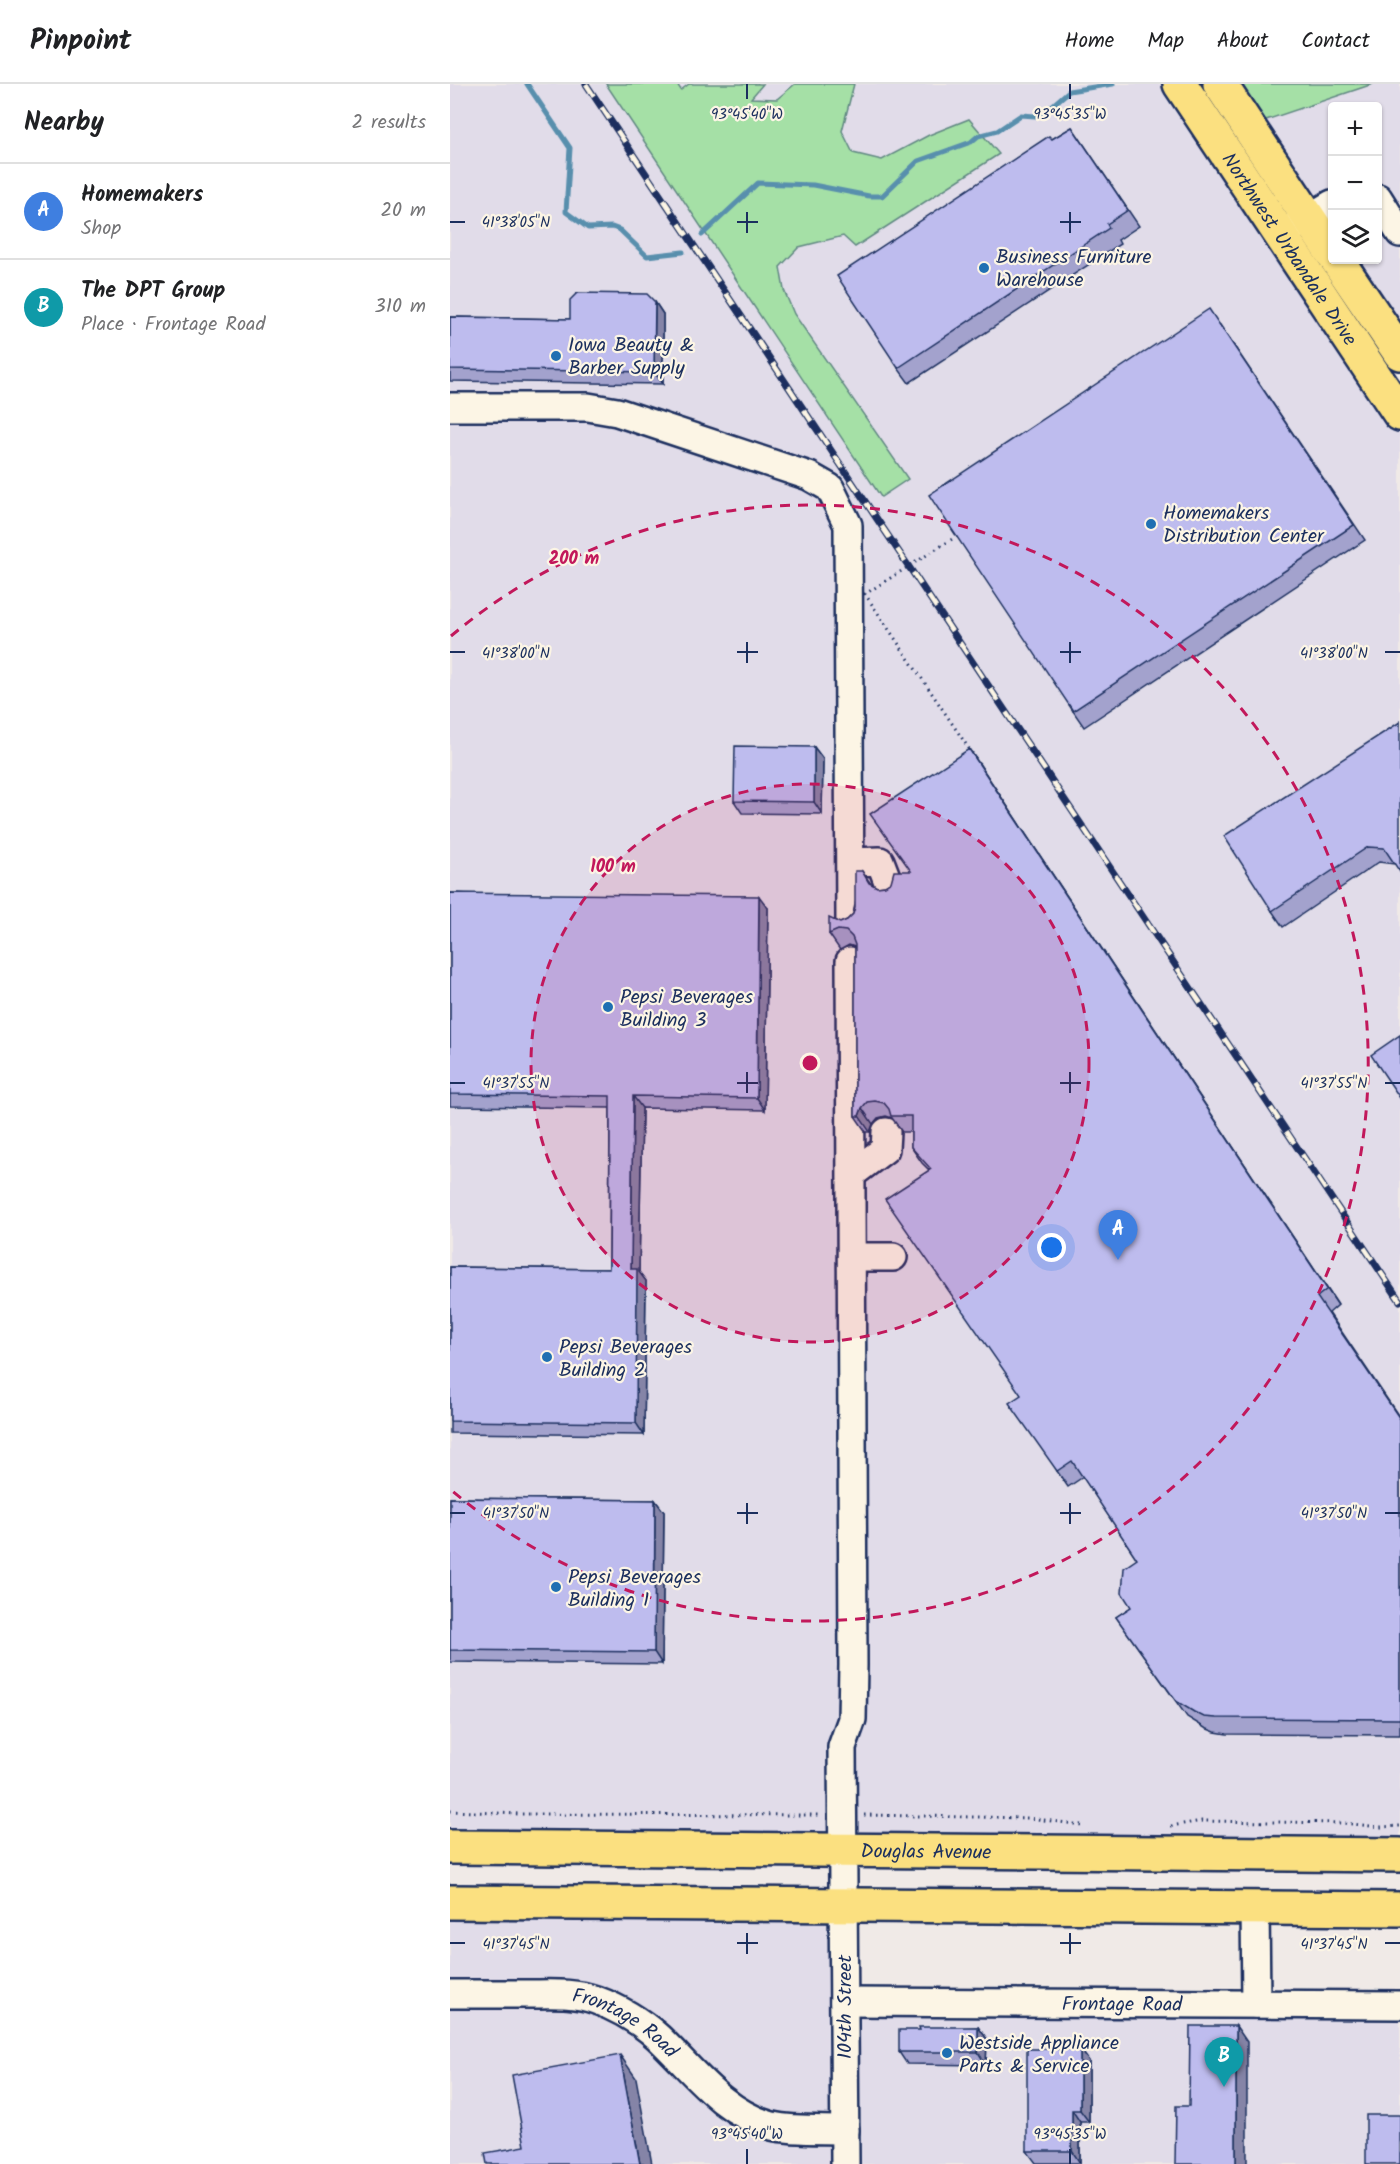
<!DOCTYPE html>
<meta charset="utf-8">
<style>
body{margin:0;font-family:Kalam,sans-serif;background:#f6f6f6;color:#202124}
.controls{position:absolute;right:18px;top:18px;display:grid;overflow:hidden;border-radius:6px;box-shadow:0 2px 4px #0004}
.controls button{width:54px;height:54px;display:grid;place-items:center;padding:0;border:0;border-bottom:2px solid #e0e0e0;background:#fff;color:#202124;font:30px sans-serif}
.you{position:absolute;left:602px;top:1164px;width:21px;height:21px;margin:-15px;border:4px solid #fff;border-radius:50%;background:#1a73e8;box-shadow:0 0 0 9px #1a73e833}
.badge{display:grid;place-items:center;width:39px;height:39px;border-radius:50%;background:#db2777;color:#fff;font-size:20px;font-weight:700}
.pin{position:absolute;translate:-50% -50px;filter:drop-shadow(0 2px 3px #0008)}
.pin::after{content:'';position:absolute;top:32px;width:21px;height:18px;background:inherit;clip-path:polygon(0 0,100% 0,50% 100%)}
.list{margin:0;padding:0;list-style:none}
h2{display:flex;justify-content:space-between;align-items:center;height:78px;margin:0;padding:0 24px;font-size:26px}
h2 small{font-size:20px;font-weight:400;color:#757577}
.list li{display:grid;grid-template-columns:39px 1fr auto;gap:18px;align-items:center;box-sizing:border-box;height:96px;padding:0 24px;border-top:2px solid #e0e0e0}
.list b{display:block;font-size:22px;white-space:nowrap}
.list p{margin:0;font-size:20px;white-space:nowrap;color:#757577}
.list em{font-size:20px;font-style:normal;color:#757577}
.icon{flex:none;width:33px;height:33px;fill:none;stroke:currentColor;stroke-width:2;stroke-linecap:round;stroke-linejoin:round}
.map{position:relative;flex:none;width:950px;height:2080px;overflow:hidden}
header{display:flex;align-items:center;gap:36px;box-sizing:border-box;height:84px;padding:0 30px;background:#fff;border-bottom:2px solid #e0e0e0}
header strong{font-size:28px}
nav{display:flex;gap:33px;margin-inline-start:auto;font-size:21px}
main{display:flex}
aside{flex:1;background:#fff}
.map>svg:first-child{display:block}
.built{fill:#e1dce9}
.green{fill:#a5e0a6;stroke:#608882;stroke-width:1.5}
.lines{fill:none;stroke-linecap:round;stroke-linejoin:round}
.stream{stroke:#598fad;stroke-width:5}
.minor-casing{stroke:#1b2f5e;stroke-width:32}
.major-casing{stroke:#1b2f5e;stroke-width:38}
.path{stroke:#1b2f5e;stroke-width:3;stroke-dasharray:1.5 4.5;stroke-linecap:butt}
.minor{stroke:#fcf5e5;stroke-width:27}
.major{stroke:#fbe080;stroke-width:33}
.rail-casing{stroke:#1b2f5e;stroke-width:7}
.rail{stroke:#fcf5e5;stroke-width:4.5;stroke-dasharray:14;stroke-linecap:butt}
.path-bridge{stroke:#1b2f5e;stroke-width:3;stroke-dasharray:1.5 4.5;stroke-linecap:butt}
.wall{fill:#a3a2cd;stroke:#1b2f5e;stroke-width:1.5}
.shaded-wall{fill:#8584a7;stroke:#1b2f5e;stroke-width:1.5}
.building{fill:#bebcee;stroke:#1b2f5e;stroke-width:1.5}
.ticks{fill:none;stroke:#1b2f5e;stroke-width:2}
.ring{fill:none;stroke:#c2185b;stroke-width:3;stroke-dasharray:10 8}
.poi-dot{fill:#1f6fb2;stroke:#fcf5e5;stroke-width:2}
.labels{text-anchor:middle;stroke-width:4.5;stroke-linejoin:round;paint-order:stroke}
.street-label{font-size:20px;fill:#1b2f5e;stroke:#fcf5e5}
.poi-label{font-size:20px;fill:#1b2f5e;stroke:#fcf5e5;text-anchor:start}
.ticks-label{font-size:15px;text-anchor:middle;fill:#1b2f5e;stroke:#fcf5e5;stroke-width:4.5;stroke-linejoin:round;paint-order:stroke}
.centre{fill:#c2185b;stroke:#fcf5e5;stroke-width:3}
.ring-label{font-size:18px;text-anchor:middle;font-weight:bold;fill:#c2185b;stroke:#fcf5e5;stroke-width:4.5;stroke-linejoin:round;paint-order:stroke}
</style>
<header>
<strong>Pinpoint</strong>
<nav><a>Home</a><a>Map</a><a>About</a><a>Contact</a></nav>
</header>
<main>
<aside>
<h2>Nearby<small>2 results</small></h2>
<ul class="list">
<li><span class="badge" style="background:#3f7fe0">A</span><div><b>Homemakers</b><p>Shop</p></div><em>20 m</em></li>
<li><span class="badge" style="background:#0f9aa8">B</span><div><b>The DPT Group</b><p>Place · Frontage Road</p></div><em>310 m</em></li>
</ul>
</aside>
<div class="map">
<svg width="950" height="2080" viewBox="0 0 950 2080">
<rect width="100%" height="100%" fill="#f0eae7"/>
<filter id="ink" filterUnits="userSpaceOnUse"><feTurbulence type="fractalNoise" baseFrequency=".0167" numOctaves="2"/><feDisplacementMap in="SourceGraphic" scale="12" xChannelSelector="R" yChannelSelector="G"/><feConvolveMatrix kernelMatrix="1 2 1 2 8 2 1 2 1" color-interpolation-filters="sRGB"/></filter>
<g filter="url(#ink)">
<g class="built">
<path d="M0,0H730L950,330V1771L0,1763Z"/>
<path d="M923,0H950V269L887,176H928V22H882V169L798,42Z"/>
<path d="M0,1818L393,1820L394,1917L950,1921V2080H0Z"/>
</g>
<g class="green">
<path d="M156,0H227L231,6L239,0H313L301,14L327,15L345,0H404L392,47L403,69L432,76L479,51L519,35L549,70L405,163L393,152L349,163L330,183L334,206L344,230L458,395L431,413Z"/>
<path d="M770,0H923L798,42Z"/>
</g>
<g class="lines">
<g class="stream">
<path d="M77,0L120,64L116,128L138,144L162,143L170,146L197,172L233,168"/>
<path d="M252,151L308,99L363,101L419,112H432L468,77L521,58L528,52L547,47L571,31L585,32L596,27L619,7L663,0"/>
</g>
<g class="minor-casing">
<g id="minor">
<path d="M928,114L950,149"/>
<path d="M842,144L882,120"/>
<path d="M0,323H138L167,328L359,392L380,404L398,441L400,839"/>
<path d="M401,778L430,777L440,803"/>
<path d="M402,1090L435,1065L436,1048"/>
<path d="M402,1173H443"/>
<path d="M805,1823L806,1920"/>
<path id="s1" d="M0,1910C26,1910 52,1910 78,1910C100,1910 124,1908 146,1916C168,1924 190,1937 208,1953C243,1986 273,2029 322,2042C345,2047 371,2045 395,2046"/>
<path id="s2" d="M394,1918L950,1921"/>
<path d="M395,2080L392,1663L402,1635L403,1581L400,877"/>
</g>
</g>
<g class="major-casing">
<g id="major">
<path id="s3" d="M730,0L950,330"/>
<path d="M770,0L882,169"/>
<path d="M887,176L950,269"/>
<path id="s4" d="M0,1763L950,1771"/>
<path d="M0,1818L950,1825"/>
</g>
</g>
<g class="path">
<path d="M0,1727L69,1730L371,1731"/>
<path d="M414,1731L579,1734L632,1741"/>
<path d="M721,1742L752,1737L893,1739L930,1743L950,1742"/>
</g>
<use href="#minor" class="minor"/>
<use href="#major" class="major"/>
<g class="rail-casing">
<path id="rail" d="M136,0L950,1217"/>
</g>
<use href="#rail" class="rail"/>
<path class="path-bridge" d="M507,452L415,510L530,681"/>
</g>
<g class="wall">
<path d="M622,43L689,142L668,156L670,160L459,299L448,284L602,55Z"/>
<path d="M205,218L213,230V300L0,297V233L120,235Z"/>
<path d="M770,241L915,456L634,643L623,627Z"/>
<path d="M950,638L944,780L929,778L833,843L822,827Z"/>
<path d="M364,663L373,675L372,730L292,729L284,717Z"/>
<path d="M530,681L888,1221L879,1229L950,1334V1651L777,1650L765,1648L755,1644L737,1633L666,1533L681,1523L687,1475L633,1393L618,1403L607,1387L571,1311L479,1086L472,1079L461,1063V1048H452L442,1034L436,1032L428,1034L423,1040L420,1048H416L405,1032V863L399,861L390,866L379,850L390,839L397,836L403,830L412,787L421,800L427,803L435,802L461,787Z"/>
<path d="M0,809L318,824L315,1026L192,1024L189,1188L196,1197L194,1351L0,1349V1183L159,1185L160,1024L0,1022Z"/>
<path d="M0,1414L205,1416L214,1428L212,1580L0,1578Z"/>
<path d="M528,1943L537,1955L536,1981L457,1980L449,1968L470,1946Z"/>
<path d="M630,1965L639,1977V2038H630V2079H586L577,2067Z"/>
</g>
<g class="shaded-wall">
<path d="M205,218L213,230V300L204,288Z"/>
<path d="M364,663L373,675L372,730L364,718Z"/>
<path d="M519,665L530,681L888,1221L877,1205Z"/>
<path d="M309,812L318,824L315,1026L307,1014Z"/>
<path d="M183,1012L192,1024L189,1188L196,1197L194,1351L186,1339L181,1185Z"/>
<path d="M412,1024L423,1040L420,1048L409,1032Z"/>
<path d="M205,1416L214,1428L212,1580L204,1568Z"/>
<path d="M786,1942L797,1958V2080H786Z"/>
<path d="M528,1943L537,1955L536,1981L528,1968Z"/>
<path d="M630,1965L639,1977V2038L630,2026Z"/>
<path d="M170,1971L186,1994L202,2080H190Z"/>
<path d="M622,2026L630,2038V2079L622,2067Z"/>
</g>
<g class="building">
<path d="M622,43L678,126L657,140L659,144L448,284L387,192L599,52L602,55Z"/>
<path d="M127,209L197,210L205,218L204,288L0,285V233L120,235V216Z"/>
<path d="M759,225L904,441L623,627L479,411Z"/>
<path d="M950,638V788L934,764L918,763L822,827L774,752Z"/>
<path d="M285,662L364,663V718L284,717Z"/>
<path d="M519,665L877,1205L867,1213L950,1335V1635L766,1634L754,1633L744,1628L726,1617L666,1533L681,1523L672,1509L674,1484L687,1475L622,1377L607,1387L559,1319L571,1311L435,1115L481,1085L461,1063V1032H441L439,1025L434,1019L425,1017L417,1018L412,1024L409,1032H405V861L402,853L396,847L388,846L379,850V834L390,839L397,836L403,830L405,823V787H412L419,799L427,803L435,802L441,798L444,787H461L420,730Z"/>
<path d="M0,809L309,812L307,1014L183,1012L181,1185H187L186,1339L0,1337V1183L159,1185L160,1059V1012L0,1010Z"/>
<path d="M950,951V1014L921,971Z"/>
<path d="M0,1414L205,1416L204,1568L0,1566Z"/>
<path d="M740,1942H786V2080H725L726,2022H739Z"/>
<path d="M469,1943H528V1968H449V1946H470Z"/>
<path d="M577,1965H630V2026H622V2067H577Z"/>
<path d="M170,1971L190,2080H37L35,2069L75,2062L62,1991Z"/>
<rect x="916" y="2031" width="34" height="49"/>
</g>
</g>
<path class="ticks" d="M297,0V15M620,0V15M297,128V149M620,128V149M0,138H15M287,138H308M610,138H631M297,558V579M620,558V579M0,568H15M287,568H308M610,568H631M935,568H950M297,988V1009M620,988V1009M0,999H15M287,999H308M610,999H631M935,999H950M297,1419V1440M620,1419V1440M0,1429H15M287,1429H308M610,1429H631M935,1429H950M297,1849V1870M620,1849V1870M0,1859H15M287,1859H308M610,1859H631M935,1859H950M297,2065V2080M620,2065V2080"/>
<circle cx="360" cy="979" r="279" fill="#c2185b" fill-opacity=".12"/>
<g class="ring">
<circle cx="360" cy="979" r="279"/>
<path d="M1 552A558 558 0 1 1 1 1406"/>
</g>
<g class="poi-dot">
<circle cx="534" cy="184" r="6"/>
<circle cx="106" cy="272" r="6"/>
<circle cx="701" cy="440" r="6"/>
<circle cx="158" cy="923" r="6"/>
<circle cx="97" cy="1273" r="6"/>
<circle cx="106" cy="1503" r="6"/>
<circle cx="497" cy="1969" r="6"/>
</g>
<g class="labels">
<g class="street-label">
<text dy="7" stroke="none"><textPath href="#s3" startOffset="198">Northwest Urbandale Drive</textPath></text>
<text dy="7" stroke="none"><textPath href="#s4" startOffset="476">Douglas Avenue</textPath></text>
<text dy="7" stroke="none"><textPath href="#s2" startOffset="278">Frontage Road</textPath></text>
<text transform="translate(394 1923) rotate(-90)" y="7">104th Street</text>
<text dy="7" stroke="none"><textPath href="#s1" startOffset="183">Frontage Road</textPath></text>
</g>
<g class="poi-label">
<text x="546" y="179">Business Furniture<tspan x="546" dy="23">Warehouse</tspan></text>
<text x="118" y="267">Iowa Beauty &amp;<tspan x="118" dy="23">Barber Supply</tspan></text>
<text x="713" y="435">Homemakers<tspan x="713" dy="23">Distribution Center</tspan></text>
<text x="170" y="919">Pepsi Beverages<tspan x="170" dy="23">Building 3</tspan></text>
<text x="109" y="1269">Pepsi Beverages<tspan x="109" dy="23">Building 2</tspan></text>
<text x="118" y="1499">Pepsi Beverages<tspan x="118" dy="23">Building 1</tspan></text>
<text x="509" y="1965">Westside Appliance<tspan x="509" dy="23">Parts &amp; Service</tspan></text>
</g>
</g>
<g class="ticks-label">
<text x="297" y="35">93°45'40"W</text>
<text x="620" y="35">93°45'35"W</text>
<text x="66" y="143">41°38'05"N</text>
<text x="66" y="574">41°38'00"N</text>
<text x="884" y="574">41°38'00"N</text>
<text x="66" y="1004">41°37'55"N</text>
<text x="884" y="1004">41°37'55"N</text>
<text x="66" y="1434">41°37'50"N</text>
<text x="884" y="1434">41°37'50"N</text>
<text x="66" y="1865">41°37'45"N</text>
<text x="884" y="1865">41°37'45"N</text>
<text x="297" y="2055">93°45'40"W</text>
<text x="620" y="2055">93°45'35"W</text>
</g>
<circle cx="360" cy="979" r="9" class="centre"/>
<g class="ring-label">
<text x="124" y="480">200 m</text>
<text x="163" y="788">100 m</text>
</g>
</svg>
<div class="controls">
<button>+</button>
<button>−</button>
<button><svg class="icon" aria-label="layers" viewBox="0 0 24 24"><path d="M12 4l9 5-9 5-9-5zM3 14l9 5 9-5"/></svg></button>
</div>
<div class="you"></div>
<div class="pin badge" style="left:668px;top:1176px;background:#3f7fe0">A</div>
<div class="pin badge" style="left:774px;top:2003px;background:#0f9aa8">B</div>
</div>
</main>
